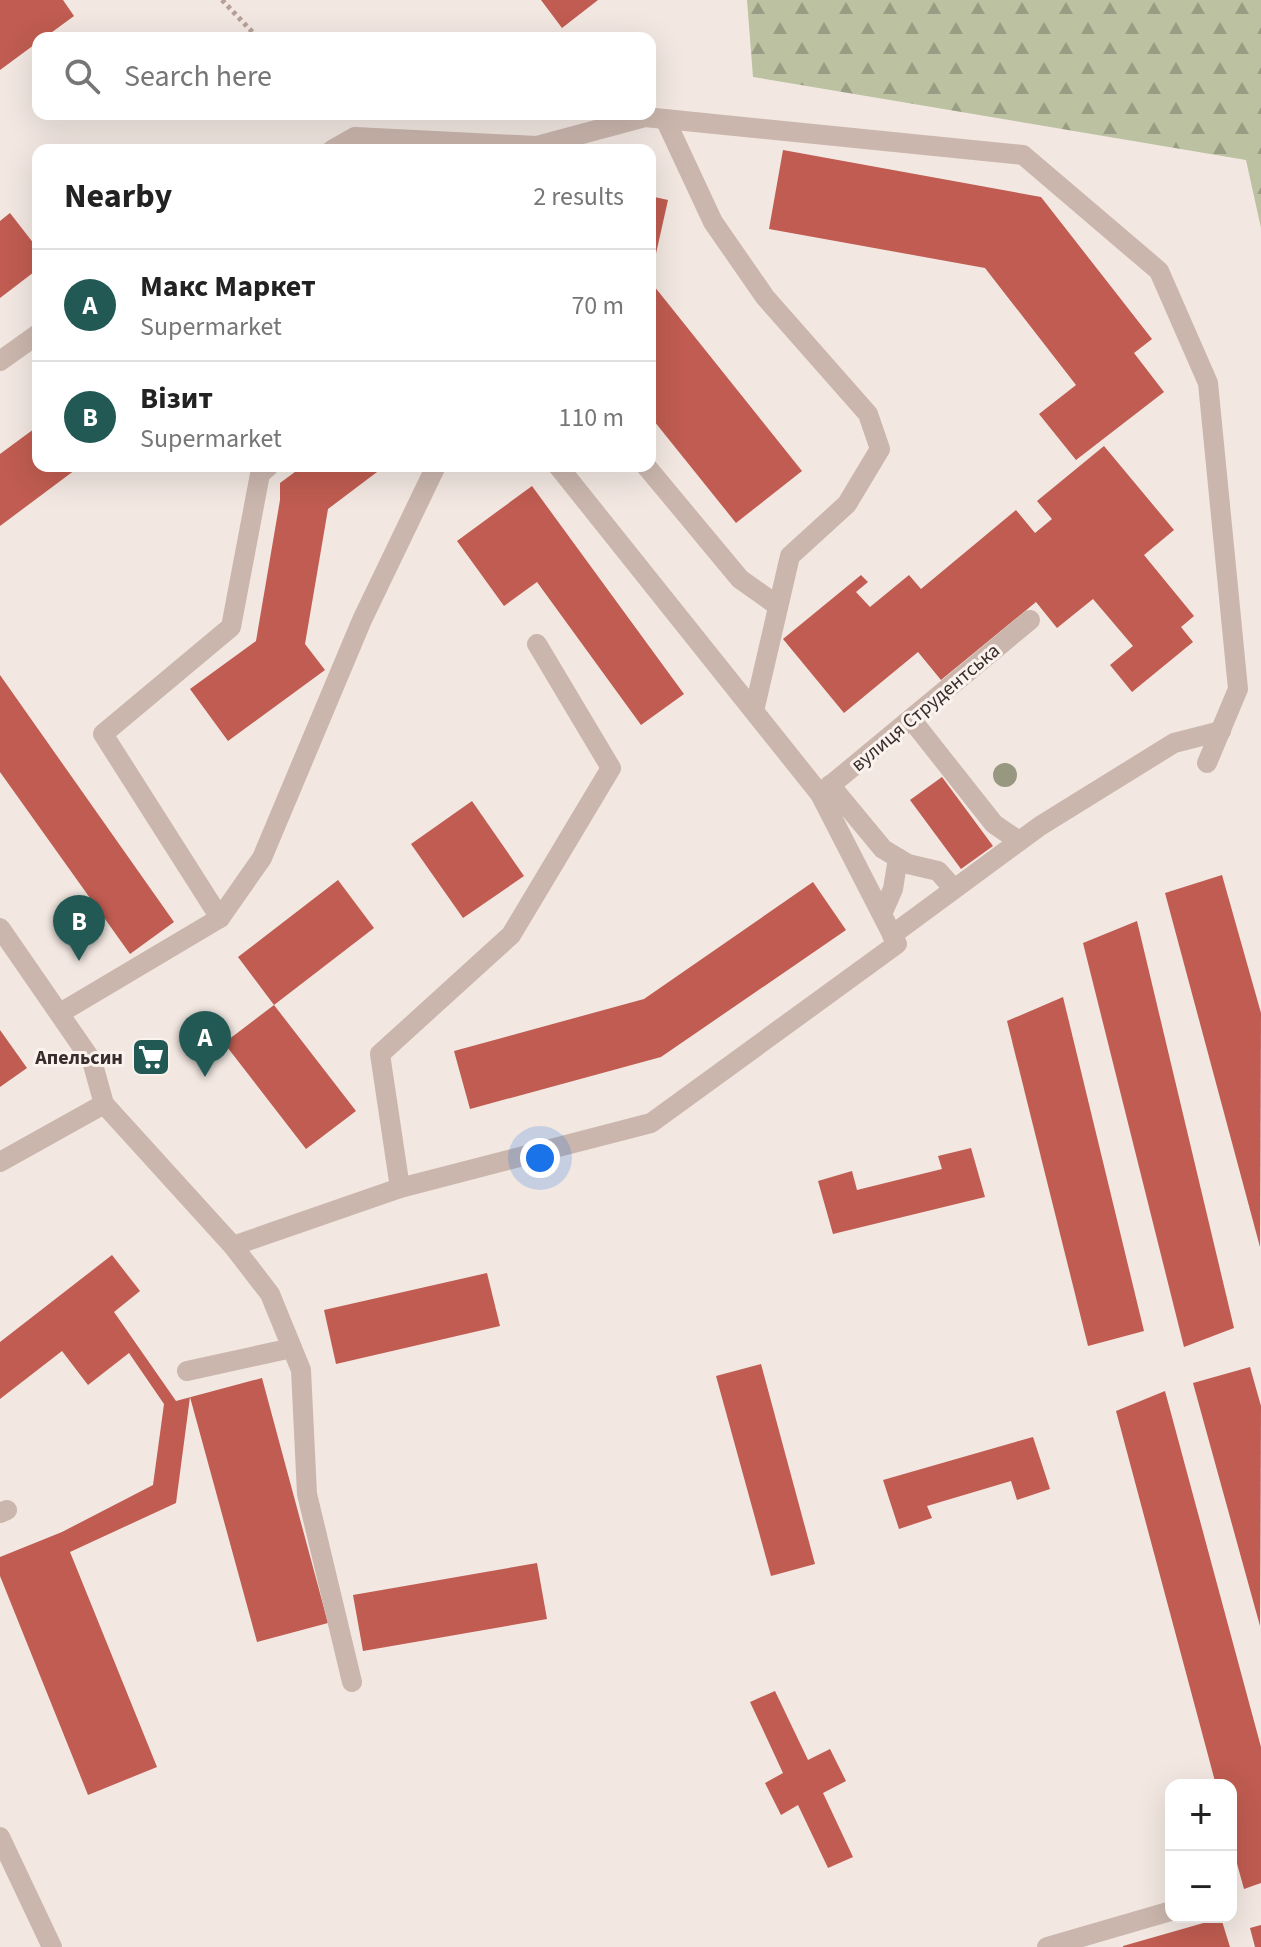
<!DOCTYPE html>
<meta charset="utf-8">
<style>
body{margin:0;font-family:"Source Sans 3",sans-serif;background:#f2f2f2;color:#222}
.controls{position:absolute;right:24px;bottom:24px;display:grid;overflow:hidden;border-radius:16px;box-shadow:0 8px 32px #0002}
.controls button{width:72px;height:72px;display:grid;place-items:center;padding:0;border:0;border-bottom:2px solid #e0e0e0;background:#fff;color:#222;font:40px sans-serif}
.you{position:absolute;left:540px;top:1158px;width:28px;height:28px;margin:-20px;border:6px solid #fff;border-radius:50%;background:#1a73e8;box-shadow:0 0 0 12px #1a73e833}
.badge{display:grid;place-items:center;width:52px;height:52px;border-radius:50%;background:#225954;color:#fff;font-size:26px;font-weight:700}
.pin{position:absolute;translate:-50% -66px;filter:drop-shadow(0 2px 4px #0008)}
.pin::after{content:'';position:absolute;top:42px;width:28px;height:24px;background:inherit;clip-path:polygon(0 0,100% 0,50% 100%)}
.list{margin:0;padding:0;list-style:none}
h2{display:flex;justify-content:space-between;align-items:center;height:104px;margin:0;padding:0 32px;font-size:34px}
h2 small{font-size:26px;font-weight:400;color:#767676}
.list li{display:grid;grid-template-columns:52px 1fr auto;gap:24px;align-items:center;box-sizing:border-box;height:112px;padding:0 32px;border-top:2px solid #e0e0e0}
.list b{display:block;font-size:30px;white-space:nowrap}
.list p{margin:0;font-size:26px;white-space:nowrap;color:#767676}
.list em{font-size:26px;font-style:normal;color:#767676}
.icon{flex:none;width:44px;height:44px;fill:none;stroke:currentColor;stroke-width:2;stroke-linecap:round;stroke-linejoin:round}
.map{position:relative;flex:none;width:1261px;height:1947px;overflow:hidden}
.search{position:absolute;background:#fff;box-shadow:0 8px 32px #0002;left:32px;top:32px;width:624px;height:88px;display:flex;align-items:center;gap:20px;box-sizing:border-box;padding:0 28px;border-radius:16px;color:#767676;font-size:30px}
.panel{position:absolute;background:#fff;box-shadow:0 8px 32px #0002;left:32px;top:144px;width:624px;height:328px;border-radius:16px}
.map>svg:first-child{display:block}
.forest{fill:url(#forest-firs)}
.building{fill:#c05c51}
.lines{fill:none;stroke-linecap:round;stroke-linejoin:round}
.path{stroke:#b6a097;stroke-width:5;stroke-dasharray:4 4;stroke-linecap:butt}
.minor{stroke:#cab6ad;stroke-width:20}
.tree{fill:#989780}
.labels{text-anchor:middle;stroke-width:6;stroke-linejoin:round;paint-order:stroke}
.street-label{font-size:20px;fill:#392d2b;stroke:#faf2ed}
.poi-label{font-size:20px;font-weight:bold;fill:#392d2b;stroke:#faf2ed;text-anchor:end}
</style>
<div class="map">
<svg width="1261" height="1947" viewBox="0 0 1261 1947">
<defs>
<pattern id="forest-firs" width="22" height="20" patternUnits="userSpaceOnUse" patternTransform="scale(2)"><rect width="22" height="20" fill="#bbc1a1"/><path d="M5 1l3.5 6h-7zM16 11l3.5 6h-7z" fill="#999d83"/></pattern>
</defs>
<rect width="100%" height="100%" fill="#f2e7e1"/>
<path class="forest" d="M747,0H1261V228L1246,160L753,77Z"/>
<g class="building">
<path d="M0,0H63L74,16L44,38H38V42L0,70Z"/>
<path d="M541,0H598L562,28Z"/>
<path d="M783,150L1041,197L1152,339L1134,353L1164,392L1076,460L1039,414L1076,385L985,268L769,229Z"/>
<path d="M650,196L668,200L651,276H650Z"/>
<path d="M10,213L38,249V269L0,298V221Z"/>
<path d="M650,281L802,471L736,523L650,416Z"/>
<path d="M38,426V466H72L75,470L0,526V454Z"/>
<path d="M1104,446L1174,530L1144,555L1194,616L1181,627L1193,642L1132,692L1110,665L1133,646L1093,599L1057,628L1036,602L941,680L918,652L844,713L783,639L861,575L868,582L856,592L870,607L909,575L921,589L1016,510L1035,533L1052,519L1037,501Z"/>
<path d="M303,466H385L328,509L305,644L325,670L228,741L190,689L256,641L280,500V483Z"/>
<path d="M532,486L684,694L641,725L537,582L504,606L457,541Z"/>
<path d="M0,675L174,922L130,954L0,772Z"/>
<path d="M942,777L993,846L961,869L910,800Z"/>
<path d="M472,801L524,876L463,918L411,844Z"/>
<path d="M1222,875L1261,1013L1260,1247L1165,893Z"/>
<path d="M338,880L374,928L274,1005L356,1111L306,1149L224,1043L274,1005L238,957Z"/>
<path d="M813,882L846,930L661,1057L470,1109L454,1051L644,999Z"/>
<path d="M1137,921L1234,1328L1184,1347L1083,943Z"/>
<path d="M1063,997L1144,1331L1088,1346L1007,1021Z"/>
<path d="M0,1030L27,1068L0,1087Z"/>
<path d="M971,1148L985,1197L833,1234L818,1181L852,1171L857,1190L942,1169L938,1156Z"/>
<path d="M112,1255L140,1291L114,1312L176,1401L262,1378L328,1623L257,1642L190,1397L176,1503L70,1552L157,1767L88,1795L0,1576V1557L62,1532L153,1485L164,1404L129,1353L88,1385L62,1351L0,1399V1342Z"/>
<path d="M487,1273L500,1326L336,1364L324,1310Z"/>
<path d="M761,1364L815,1564L771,1576L716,1376Z"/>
<path d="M1250,1367L1261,1406L1260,1626L1193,1383Z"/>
<path d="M1165,1391L1261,1747V1883L1244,1889L1231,1842V1785H1216L1116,1411Z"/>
<path d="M1033,1437L1050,1489L1017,1500L1011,1481L927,1506L932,1518L899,1529L883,1480Z"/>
<path d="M537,1563L547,1619L363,1651L353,1595Z"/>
<path d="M775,1691L808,1760L830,1749L846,1781L823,1793L853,1857L828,1868L798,1805L781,1815L765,1783L783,1773L750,1702Z"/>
<path d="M1221,1918L1230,1947H1123V1946Z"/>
<path d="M1261,1925V1947H1255L1250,1928Z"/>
</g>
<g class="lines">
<path class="path" d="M222,0L258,38"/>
<g class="minor">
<path d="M665,119L713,222L765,297L868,414L880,449L847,504L790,556L754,711"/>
<path d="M332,150L355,137L537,146L645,117L1023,155L1159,271L1208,383L1238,689L1207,763"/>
<path d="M0,361L38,334"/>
<path d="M269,466L260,474L231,627L103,734L220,918L262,858L362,620L436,466"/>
<path d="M646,466L740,579L778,606"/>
<path d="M911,719L994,824L1019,841"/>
<path d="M830,785L883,849L908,864L938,871L954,889"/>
<path d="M820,794L1030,620"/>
<path d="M882,914L893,889L898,858"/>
<path d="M0,928L92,1061L104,1104L0,1162"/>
<path d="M892,935L1040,826L1174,743L1221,731"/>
<path d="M60,1013L220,918"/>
<path d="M104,1104L233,1246L400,1188L380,1054L511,935L611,768L537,644"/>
<path d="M400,1188L651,1123L897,944L820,794L558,466"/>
<path d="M233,1246L270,1294L301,1370L307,1494L352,1682"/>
<path d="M187,1371L292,1348"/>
<path d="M0,1513L7,1510"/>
<path d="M0,1837L52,1947"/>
<path d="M1047,1947L1171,1911"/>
</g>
</g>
<circle class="tree" cx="1005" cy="775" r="12"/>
<defs>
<g id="supermarket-square" transform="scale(2)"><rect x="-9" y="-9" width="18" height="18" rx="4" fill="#225954" stroke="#faf2ed"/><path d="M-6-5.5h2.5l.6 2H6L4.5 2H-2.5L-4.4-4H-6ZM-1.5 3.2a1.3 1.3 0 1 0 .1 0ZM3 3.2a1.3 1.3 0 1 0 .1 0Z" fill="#fff"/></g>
</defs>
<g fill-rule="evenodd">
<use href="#supermarket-square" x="151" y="1057"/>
</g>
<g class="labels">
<g class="street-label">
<text transform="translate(925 707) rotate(-40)" y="7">вулиця Струдентська</text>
</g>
<g class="poi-label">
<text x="123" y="1064">Апельсин</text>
</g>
</g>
</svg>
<div class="controls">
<button>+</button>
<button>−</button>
</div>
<div class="you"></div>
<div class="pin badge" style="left:205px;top:1077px">A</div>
<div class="pin badge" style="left:79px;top:961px">B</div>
<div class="search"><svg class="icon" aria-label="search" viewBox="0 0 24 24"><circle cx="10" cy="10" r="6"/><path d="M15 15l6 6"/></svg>Search here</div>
<section class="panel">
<h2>Nearby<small>2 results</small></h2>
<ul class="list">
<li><span class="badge">A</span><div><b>Макс Маркет</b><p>Supermarket</p></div><em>70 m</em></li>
<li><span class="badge">B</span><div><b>Візит</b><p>Supermarket</p></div><em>110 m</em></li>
</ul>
</section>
</div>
